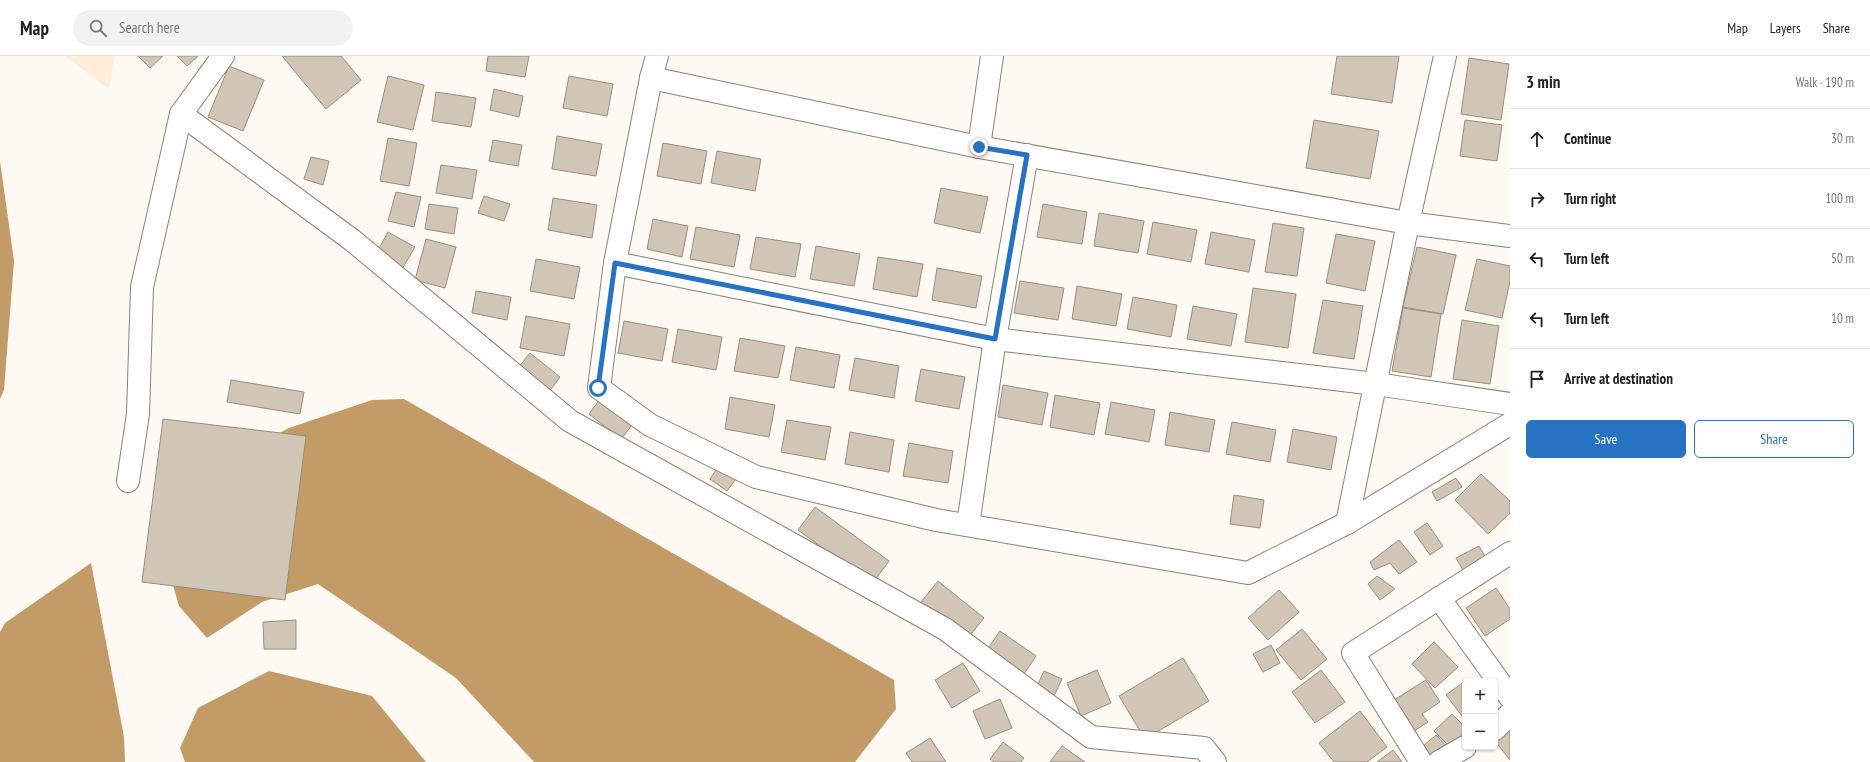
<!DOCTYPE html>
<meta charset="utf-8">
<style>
body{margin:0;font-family:"PT Sans Narrow",sans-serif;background:#f2f2f2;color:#222}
.controls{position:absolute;right:12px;bottom:12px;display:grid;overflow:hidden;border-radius:6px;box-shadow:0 1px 3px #0004}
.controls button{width:36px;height:36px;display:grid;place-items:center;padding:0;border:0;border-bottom:1px solid #e0e0e0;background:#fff;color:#222;font:20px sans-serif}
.stop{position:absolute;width:12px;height:12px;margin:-9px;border:3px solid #2772c2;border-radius:50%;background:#fff}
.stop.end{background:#2772c2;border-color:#fff;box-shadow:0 1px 4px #0008}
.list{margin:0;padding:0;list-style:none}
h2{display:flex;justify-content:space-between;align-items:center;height:52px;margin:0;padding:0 16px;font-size:17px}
h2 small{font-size:13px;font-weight:400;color:#767676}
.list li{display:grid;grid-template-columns:26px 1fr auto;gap:12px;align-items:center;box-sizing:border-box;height:60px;padding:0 16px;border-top:1px solid #e0e0e0}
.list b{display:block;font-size:15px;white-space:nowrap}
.list em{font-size:13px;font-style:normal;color:#767676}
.actions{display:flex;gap:8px;padding:12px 16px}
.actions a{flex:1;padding:9px 0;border:1px solid #2772c2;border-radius:6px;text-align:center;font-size:14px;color:#2772c2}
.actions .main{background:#2772c2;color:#fff}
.icon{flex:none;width:22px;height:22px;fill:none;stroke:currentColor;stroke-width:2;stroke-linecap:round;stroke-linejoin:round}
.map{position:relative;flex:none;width:1510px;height:706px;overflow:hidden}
header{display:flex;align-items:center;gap:24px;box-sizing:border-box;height:56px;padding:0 20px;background:#fff;border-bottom:1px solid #e0e0e0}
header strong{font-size:19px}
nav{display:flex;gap:22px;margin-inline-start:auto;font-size:14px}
.search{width:280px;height:36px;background:#f2f2f2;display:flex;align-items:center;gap:10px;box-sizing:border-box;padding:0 14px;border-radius:22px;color:#767676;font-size:15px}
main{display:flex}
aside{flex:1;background:#fff}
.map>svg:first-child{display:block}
.built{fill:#ffedd8}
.water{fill:#c39b66}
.building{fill:#d1c5b6;stroke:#998e80}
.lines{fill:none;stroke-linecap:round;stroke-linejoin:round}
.street-casing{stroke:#8d8275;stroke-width:24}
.street{stroke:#fff;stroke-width:22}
.route{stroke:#2772c2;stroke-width:5}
</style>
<header>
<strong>Map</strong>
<div class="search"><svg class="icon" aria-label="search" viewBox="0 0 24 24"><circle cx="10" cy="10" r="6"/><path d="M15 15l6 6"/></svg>Search here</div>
<nav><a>Map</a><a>Layers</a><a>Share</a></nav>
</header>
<main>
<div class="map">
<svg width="1510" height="706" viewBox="0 0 1510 706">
<rect width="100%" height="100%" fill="#fef9f3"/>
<path class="built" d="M65,0H115L109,33Z"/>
<g class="water">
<path d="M0,105L14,205L4,334L0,343Z"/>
<path d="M404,343L894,624L896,653L855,706H534L456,622L318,528L262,546L207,582L179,550L159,481L202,418L289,372L372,344Z"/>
<path d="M91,507L124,681L125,706H0V576L5,567Z"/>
<path d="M269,615L372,640L426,706H185L180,692L198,652Z"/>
</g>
<g class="building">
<path d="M138,0H163L150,12Z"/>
<path d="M177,0H198L187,10Z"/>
<path d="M282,0H341L361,24L326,53Z"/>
<path d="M488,0H529L525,21L486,15Z"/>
<path d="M1337,0H1399L1392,47L1331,38Z"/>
<path d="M1469,2L1509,8L1501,64L1461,58Z"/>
<path d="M229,10L264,24L243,75L208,61Z"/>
<path d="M388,20L424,29L413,74L377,66Z"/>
<path d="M569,20L613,28L607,60L563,52Z"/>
<path d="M494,33L523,40L519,61L490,54Z"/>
<path d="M436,36L476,42L471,71L432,65Z"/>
<path d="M1314,64L1379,75L1370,123L1306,112Z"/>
<path d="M1465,64L1502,69L1497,105L1460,100Z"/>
<path d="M557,80L602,88L596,120L552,113Z"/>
<path d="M388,82L417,87L409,130L380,125Z"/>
<path d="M493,84L522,89L518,110L489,105Z"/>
<path d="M663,87L707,95L701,128L657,120Z"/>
<path d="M717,95L761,103L755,135L711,127Z"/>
<path d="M311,101L329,105L323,129L304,123Z"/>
<path d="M441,109L477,114L472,143L436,137Z"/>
<path d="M941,132L988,141L980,177L934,167Z"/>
<path d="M396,136L421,141L414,171L388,165Z"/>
<path d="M484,140L510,148L504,165L478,157Z"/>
<path d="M553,142L597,149L592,182L548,174Z"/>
<path d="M429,148L458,152L454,178L425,173Z"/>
<path d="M1043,148L1087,156L1082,188L1037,181Z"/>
<path d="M1099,157L1144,165L1138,197L1094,190Z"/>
<path d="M653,163L688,170L682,201L647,193Z"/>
<path d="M1153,166L1197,174L1191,206L1147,198Z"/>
<path d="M1273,167L1304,172L1297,220L1265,216Z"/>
<path d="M696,171L740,179L734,211L690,203Z"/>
<path d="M388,176L415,191L402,213L376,198Z"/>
<path d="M1211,176L1255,184L1249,216L1205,208Z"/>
<path d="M1336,178L1375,185L1365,235L1326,227Z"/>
<path d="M756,181L801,188L795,221L750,213Z"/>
<path d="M426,183L456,191L445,232L415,224Z"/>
<path d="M816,190L860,198L854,230L810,223Z"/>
<path d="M1417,191L1456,199L1443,258L1403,251Z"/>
<path d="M878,201L923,208L917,241L873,233Z"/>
<path d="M536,203L580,211L574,243L530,235Z"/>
<path d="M1477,203L1510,210V225L1502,262L1465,254Z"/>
<path d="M937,212L982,220L976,252L932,244Z"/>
<path d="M1020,225L1064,232L1058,264L1014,257Z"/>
<path d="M1077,230L1122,238L1116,270L1072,263Z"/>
<path d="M1253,232L1296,238L1288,292L1245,286Z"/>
<path d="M476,235L511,241L507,264L472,257Z"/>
<path d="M1133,241L1177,249L1171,281L1127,273Z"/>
<path d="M1323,244L1363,250L1354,303L1313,297Z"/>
<path d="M1193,250L1237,258L1231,290L1187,283Z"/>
<path d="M1403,252L1441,258L1431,321L1392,315Z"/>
<path d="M526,260L570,268L564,300L520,292Z"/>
<path d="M1462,264L1499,270L1490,328L1453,323Z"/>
<path d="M624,265L668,273L662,305L618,297Z"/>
<path d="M678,273L722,281L716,314L672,306Z"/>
<path d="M740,282L785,290L778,322L734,315Z"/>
<path d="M796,291L840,299L834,332L790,324Z"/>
<path d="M530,297L560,321L546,340L515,316Z"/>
<path d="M855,302L899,310L894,342L849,334Z"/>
<path d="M921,313L965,321L959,353L915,345Z"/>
<path d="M231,324L304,336L300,358L227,346Z"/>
<path d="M1003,329L1048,337L1042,369L998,361Z"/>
<path d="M1055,339L1100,347L1094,379L1050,371Z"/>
<path d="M730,341L775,349L769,381L725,373Z"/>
<path d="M600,343L632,369L621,383L589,358Z"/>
<path d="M1111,346L1155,354L1149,386L1105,378Z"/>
<path d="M1170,356L1215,364L1209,396L1165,389Z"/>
<path d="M163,363L306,380L285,544L142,526Z"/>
<path d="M787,364L831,371L825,404L781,396Z"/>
<path d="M1232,366L1276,374L1270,406L1226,398Z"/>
<path d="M1293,373L1337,381L1331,414L1287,406Z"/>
<path d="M850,376L894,384L889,416L845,408Z"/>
<path d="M909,387L953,395L948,427L903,420Z"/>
<path d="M720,408L738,420L727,435L710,423Z"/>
<path d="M1481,418L1510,445V457L1488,478L1455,444Z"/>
<path d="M1456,422L1462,431L1437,445L1432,436Z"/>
<path d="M1234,439L1264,444L1260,472L1230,468Z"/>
<path d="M815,451L889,505L872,528L798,474Z"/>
<path d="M1427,467L1443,490L1430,499L1414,476Z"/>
<path d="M1399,484L1417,506L1399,518L1390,507L1374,514L1370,506Z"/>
<path d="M1479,490L1486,502L1463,514L1456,502Z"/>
<path d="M1377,520L1395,533L1380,544L1368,528Z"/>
<path d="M938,525L984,562L967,583L921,546Z"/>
<path d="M1496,532L1510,553V563L1485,580L1466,552Z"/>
<path d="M1279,534L1299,556L1268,584L1248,562Z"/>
<path d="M296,564V593H264L263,566Z"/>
<path d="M1302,573L1327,603L1301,624L1276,594Z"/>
<path d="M1000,575L1036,600L1024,618L987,594Z"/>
<path d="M1434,586L1458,611L1435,632L1412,608Z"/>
<path d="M1271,589L1280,607L1263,616L1253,598Z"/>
<path d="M1183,602L1209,645L1145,683L1119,640Z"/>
<path d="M963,607L980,635L952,652L935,624Z"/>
<path d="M1097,614L1111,647L1081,660L1067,627Z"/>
<path d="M1321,614L1345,646L1315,667L1292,636Z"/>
<path d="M1044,615L1062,623L1053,642L1035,634Z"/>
<path d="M1426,624L1440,646L1422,658L1428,666L1414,675L1394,644Z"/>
<path d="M1465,625V664L1446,639Z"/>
<path d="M1000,643L1012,672L985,683L973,655Z"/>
<path d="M1360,655L1387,691L1367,706H1334L1319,687Z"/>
<path d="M1452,658L1465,671V679L1451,692L1434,675Z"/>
<path d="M1510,668V704L1495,685V679Z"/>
<path d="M1436,679L1450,694L1435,706L1422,691Z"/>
<path d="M930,682L946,706H912L906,697Z"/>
<path d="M1003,686L1024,702L1021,706H994L990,703Z"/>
<path d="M1062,690L1085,706H1050Z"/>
<path d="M1393,694L1402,706H1377Z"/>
</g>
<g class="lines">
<g class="street-casing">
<g id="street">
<path d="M657,0L651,22L615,207L995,283L1376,328L1510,348"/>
<path d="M651,22L979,91L1408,167L1510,180"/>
<path d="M181,58L352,184L570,365L945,573L1091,681L1204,692L1215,706"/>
<path d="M979,91L992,0"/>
<path d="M615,207L599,332L650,369L756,421L936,464L1248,517L1347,467L1510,368"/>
<path d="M128,425L138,358L142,231L181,58L223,0"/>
<path d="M1347,467L1408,167L1445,0"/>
<path d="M968,469L995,283L1027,99"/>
<path d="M1439,542L1510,641"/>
<path d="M1495,673L1510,658"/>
<path d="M1421,706L1353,597L1510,497"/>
<path d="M1439,706L1465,691"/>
</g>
</g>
<use href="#street" class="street"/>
</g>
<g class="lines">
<path class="route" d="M598,332L615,207L995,283L1027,99L979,91"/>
</g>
</svg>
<div class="controls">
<button>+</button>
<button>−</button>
</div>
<div class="stop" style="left:598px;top:332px"></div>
<div class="stop end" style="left:979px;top:91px"></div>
</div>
<aside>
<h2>3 min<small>Walk · 190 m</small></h2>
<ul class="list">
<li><svg class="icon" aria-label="ahead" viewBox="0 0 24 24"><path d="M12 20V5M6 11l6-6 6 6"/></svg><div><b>Continue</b></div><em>30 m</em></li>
<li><svg class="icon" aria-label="right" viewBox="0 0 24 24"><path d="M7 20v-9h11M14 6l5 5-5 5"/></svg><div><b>Turn right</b></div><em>100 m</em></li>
<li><svg class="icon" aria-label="left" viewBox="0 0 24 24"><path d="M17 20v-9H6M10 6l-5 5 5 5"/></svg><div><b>Turn left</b></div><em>50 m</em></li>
<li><svg class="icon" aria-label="left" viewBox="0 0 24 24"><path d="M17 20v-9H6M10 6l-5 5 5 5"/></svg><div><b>Turn left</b></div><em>10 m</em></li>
<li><svg class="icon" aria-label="arrive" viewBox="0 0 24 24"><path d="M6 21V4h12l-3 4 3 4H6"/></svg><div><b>Arrive at destination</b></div></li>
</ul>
<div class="actions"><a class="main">Save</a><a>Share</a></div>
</aside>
</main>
